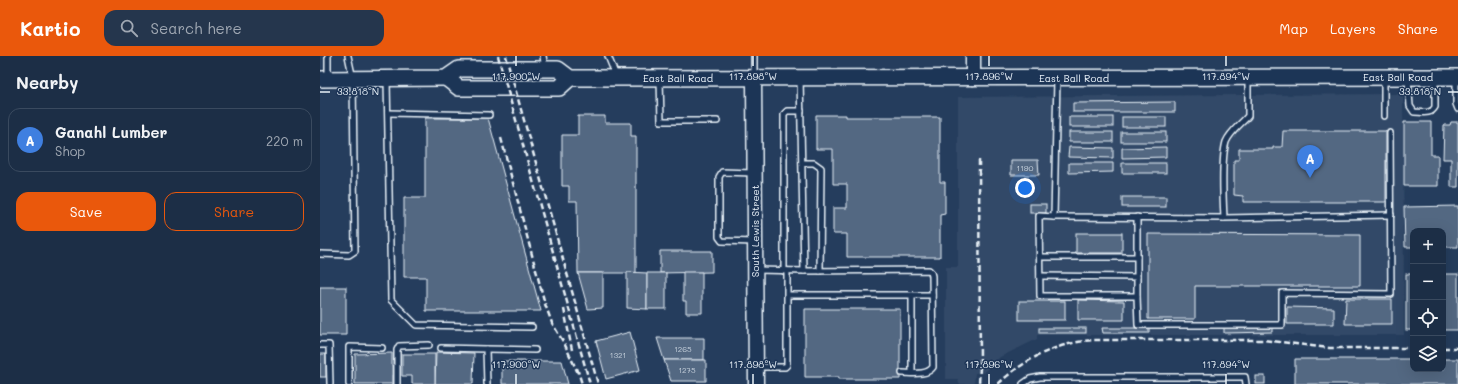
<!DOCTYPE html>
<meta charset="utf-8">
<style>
body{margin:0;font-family:Mali,sans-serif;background:#25364d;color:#f1f3f6}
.controls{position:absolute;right:12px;bottom:12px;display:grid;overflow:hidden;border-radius:8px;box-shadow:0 4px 16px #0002}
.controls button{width:36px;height:36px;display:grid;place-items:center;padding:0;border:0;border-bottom:1px solid #3a4a5f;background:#1c2e46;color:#f1f3f6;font:20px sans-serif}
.you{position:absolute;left:705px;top:132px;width:14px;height:14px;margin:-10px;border:3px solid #fff;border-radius:50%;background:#1a73e8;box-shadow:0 0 0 6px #1a73e833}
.badge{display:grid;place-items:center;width:26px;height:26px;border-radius:50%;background:#ea580c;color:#fff;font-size:13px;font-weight:700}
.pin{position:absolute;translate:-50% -33px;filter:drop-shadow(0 1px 2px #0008)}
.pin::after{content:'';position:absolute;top:21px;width:14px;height:12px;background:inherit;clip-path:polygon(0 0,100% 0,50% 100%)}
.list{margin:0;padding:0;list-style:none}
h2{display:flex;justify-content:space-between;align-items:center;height:52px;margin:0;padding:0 16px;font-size:17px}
h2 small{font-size:13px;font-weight:400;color:#a0a8b3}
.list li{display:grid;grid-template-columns:26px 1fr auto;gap:12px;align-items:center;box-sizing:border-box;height:64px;margin:0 8px 8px;padding:0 8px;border:1px solid #3a4a5f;border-radius:12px}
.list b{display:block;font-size:15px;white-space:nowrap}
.list p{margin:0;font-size:13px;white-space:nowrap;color:#a0a8b3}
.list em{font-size:13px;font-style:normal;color:#a0a8b3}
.actions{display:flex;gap:8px;padding:12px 16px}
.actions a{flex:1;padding:9px 0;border:1px solid #ea580c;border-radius:12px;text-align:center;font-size:14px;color:#ea580c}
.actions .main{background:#ea580c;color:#fff}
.icon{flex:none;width:22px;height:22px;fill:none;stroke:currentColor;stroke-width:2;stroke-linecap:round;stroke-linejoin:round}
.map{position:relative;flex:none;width:1138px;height:328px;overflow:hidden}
header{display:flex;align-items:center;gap:24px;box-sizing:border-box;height:56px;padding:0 20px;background:#ea580c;color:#fff}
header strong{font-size:19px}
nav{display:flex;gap:22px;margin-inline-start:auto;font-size:14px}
.search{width:280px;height:36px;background:#25364d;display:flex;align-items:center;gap:10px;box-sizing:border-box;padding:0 14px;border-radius:12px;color:#a0a8b3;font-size:15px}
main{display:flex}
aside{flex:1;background:#1c2e46}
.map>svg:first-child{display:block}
.built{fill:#334a68}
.building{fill:#536782;stroke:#e8f1f8}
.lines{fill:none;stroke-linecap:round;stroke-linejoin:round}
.lane-casing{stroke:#e8f1f8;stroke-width:8}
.secondary-casing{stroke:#e8f1f8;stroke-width:17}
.primary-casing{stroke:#e8f1f8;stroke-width:18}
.lane{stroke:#1d3557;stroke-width:5}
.secondary{stroke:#1d3557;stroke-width:14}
.primary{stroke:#1d3557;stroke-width:15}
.rail{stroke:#e8f1f8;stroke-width:2.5;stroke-dasharray:6 3;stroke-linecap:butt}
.ticks{fill:none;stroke:#e8f1f8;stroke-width:1.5}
.labels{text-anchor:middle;stroke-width:3;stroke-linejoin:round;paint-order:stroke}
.number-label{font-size:8px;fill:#c3ceda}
.street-label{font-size:10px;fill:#e8f1f8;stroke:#1d3557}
.ticks-label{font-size:10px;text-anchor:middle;fill:#e8f1f8;stroke:#1d3557;stroke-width:3;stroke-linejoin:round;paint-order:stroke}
</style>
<header>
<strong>Kartio</strong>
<div class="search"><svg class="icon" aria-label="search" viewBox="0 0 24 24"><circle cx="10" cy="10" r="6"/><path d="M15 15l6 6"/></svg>Search here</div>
<nav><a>Map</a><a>Layers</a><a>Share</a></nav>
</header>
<main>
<aside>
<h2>Nearby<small></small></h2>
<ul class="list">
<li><span class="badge" style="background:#3f7fe0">A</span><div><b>Ganahl Lumber</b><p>Shop</p></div><em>220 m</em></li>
</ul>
<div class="actions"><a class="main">Save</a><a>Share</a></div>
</aside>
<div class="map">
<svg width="1138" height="328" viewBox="0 0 1138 328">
<rect width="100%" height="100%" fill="#253d5d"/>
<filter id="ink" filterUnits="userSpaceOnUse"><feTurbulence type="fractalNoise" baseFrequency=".025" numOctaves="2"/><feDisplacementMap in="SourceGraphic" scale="8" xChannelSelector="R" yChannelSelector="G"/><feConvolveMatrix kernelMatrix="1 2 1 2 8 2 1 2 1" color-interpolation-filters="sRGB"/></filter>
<g filter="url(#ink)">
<path class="built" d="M1083,38L1084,279H717V283L680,301L663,317H655L654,328H639L638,323H626V211H638V41Z"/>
<g class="building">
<path d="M855,46V56H753V47Z"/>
<path d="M496,59H526V61H620V126H625V158L620,159V201H527V178H513V152H527V128H513V93H496Z"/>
<path d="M258,60H285V67H311V80H316V217H258L257,145H249V130H242V79H258Z"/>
<rect x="749" y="61" width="44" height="10"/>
<rect x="802" y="61" width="44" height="10"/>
<path d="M105,62H168L221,255H106V221H84V142H105Z"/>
<path d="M1084,66H1111V99H1118V130H1084Z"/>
<path d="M1131,66H1138V131H1131V103H1123L1124,69H1130Z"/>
<path d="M963,75H1066V146H923V140L914,139V104H919V93H953V91H962Z"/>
<rect x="749" y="76" width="44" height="10"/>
<rect x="801" y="76" width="45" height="10"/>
<path d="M749,91L793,92V102L748,101Z"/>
<path d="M846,91V101L802,102V92Z"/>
<path d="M691,104H718L719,119H691Z"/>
<path d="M749,107H793V116L749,117Z"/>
<rect x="802" y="107" width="44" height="10"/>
<rect x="802" y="141" width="44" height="10"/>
<rect x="710" y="148" width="16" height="9"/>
<path d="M1138,150V191H1123V175H1093V191H1085L1084,151Z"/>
<rect x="756" y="177" width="46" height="20"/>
<path d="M828,178L1040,179V230H875V263H828Z"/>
<path d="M340,195H392V216L340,217Z"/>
<path d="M307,216L327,217V253L307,252Z"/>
<path d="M363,216H382V257H366V245H363Z"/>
<path d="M258,217H283V252L268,253Z"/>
<rect x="327" y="217" width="19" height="36"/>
<rect x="1086" y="218" width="7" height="56"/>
<rect x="1123" y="218" width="15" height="56"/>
<rect x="0" y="231" width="26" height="48"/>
<path d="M1026,243H1072V268H1025Z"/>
<path d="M758,244L804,245V264H758Z"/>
<rect x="699" y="245" width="46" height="19"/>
<path d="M967,251L1014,252V268H967Z"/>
<path d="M485,253H580V323H519V321H485Z"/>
<rect x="719" y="272" width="47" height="5"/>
<path d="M782,272H829V277H783Z"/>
<path d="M904,272H952V276L904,277Z"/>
<path d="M310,276L320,314L286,323L276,285Z"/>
<path d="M337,282H384V304H344Z"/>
<path d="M116,296L154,297L153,328H115Z"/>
<path d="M72,297V328H35V298Z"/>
<rect x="0" y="298" width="6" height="23"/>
<path d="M82,298H115V328H92V320H82Z"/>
<path d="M975,303H1093V313H1123V303H1138V328H975Z"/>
<path d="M344,304H386V325H351Z"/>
<path d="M182,305H242L248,328H182Z"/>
<rect x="936" y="320" width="9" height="8"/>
</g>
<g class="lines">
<g class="lane-casing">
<g id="lane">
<path d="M8,0V22"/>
<path d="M223,0L225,12"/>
<path d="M288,0L296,20"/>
<path d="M434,0V21"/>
<path d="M480,22L484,215"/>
<path d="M928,22V60C921,68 910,76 906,86C901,103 903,143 904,162L1071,159"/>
<path d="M1064,22V60"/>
<path d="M1088,22L1090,50L1094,56C1102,56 1111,59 1115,51V23"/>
<path d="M1136,22V48L1138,53"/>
<path d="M340,23L341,65H397"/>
<path d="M737,23L734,161L719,160L720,240H817L818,269H962V237L1071,238L1070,77"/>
<path d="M67,24L71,244L96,269L212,271"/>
<path d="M68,57L169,59"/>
<path d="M482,107H494L501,112L500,215"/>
<path d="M433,117L402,116L399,121V181L402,185L434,186"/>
<path d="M734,161L904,162"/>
<path d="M0,198L29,199L35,195L33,23L28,0"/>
<path d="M720,201H817"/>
<path d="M437,214L484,215L609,214L611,216L612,220L613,311C607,320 591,317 582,317"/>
<path d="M464,215V58L467,55H481"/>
<path d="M720,220L817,221"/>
<path d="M468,239H612"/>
<path d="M592,239V317"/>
<path d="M817,240V161"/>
<path d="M0,289H9L10,328"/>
<path d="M121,292L166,293L167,328"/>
<path d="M166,293L215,294"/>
<path d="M437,311H465L467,309V215"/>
<path d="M29,328V291L62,292"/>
<path d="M77,328V294L79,290L109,289"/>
<path d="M703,328L710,323L720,321H925L926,328"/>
</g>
</g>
<g class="secondary-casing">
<g id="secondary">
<path d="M653,0V22"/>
<path d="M434,22L436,328"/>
</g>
</g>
<g class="primary-casing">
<g id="primary">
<path d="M126,22L139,32H239L250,22"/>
<path d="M0,23L126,22L139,13H238L250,22L1138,21"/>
</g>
</g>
<use href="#lane" class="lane"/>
<use href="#secondary" class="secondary"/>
<use href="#primary" class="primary"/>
<g class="rail">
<path d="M178,0L270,328"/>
<path d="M186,0L278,328"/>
<path d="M181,82L225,248L232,267L244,287L258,317"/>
<path d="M659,104L660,311L659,328"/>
<path d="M244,253L252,294"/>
<path d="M1123,292H1138"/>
<path d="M257,312L262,328"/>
<path d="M678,328C705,303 736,287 773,284H944L1009,292H1093"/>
</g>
</g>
</g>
<path class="ticks" d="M196,0V10M433,0V10M669,0V10M906,0V10M0,36H10M1128,36H1138M196,318V328M433,318V328M669,318V328M906,318V328"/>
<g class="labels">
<g class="number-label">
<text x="705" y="115">1190</text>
<text x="363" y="296">1265</text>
<text x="298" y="302">1321</text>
<text x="367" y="317">1275</text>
</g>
<g class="street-label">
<text x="1078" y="25">East Ball Road</text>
<text x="358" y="26">East Ball Road</text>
<text x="754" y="26">East Ball Road</text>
<text transform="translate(435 175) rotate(-90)" y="4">South Lewis Street</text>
</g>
</g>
<g class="ticks-label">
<text x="196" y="24">117.900°W</text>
<text x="433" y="24">117.898°W</text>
<text x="669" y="24">117.896°W</text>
<text x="906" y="24">117.894°W</text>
<text x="38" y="39">33.818°N</text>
<text x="1100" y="39">33.818°N</text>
<text x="196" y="312">117.900°W</text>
<text x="433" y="312">117.898°W</text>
<text x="669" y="312">117.896°W</text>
<text x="906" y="312">117.894°W</text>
</g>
</svg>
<div class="controls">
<button>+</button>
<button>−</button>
<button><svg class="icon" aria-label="locate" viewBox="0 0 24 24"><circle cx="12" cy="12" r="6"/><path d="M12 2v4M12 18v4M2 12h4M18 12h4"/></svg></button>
<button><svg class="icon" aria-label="layers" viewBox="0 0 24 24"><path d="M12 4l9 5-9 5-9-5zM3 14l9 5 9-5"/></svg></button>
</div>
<div class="you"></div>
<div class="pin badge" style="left:990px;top:122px;background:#3f7fe0">A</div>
</div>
</main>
